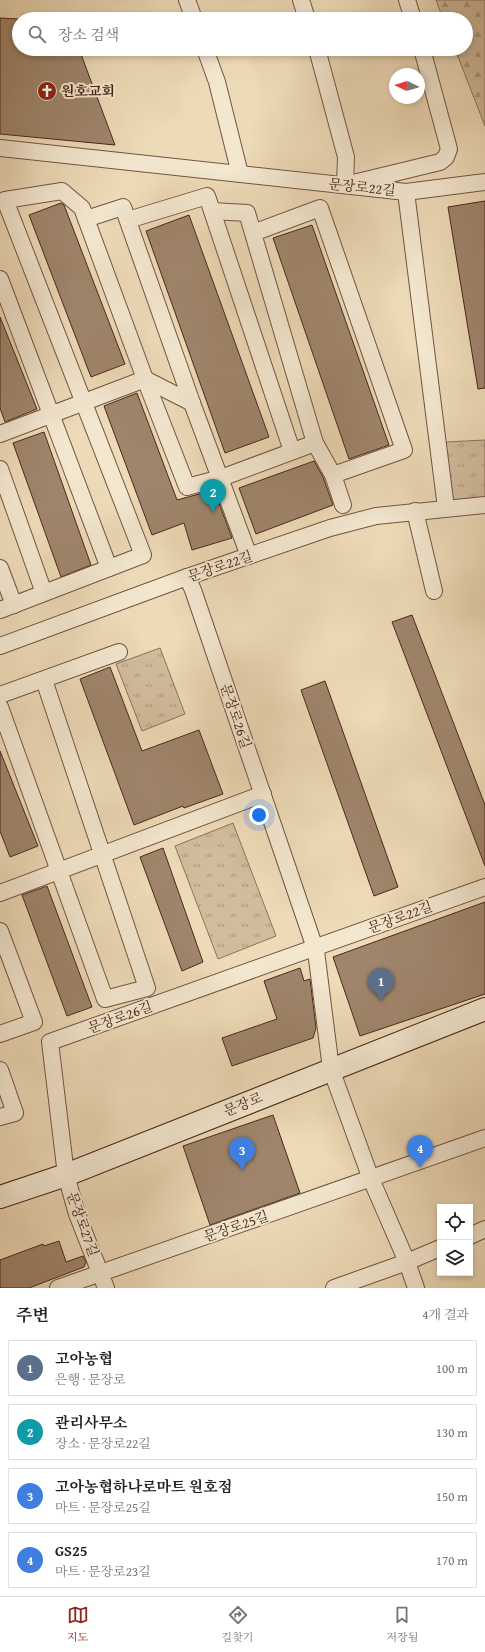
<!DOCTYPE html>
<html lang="ko">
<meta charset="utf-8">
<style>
body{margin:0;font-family:"Gentium Book Plus","Noto Serif KR",serif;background:#f2f2f2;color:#222}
.controls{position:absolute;right:12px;bottom:12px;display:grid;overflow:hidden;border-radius:0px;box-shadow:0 2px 6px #0003}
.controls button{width:36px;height:36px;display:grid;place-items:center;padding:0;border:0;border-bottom:1px solid #e0e0e0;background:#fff;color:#222;font:20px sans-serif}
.compass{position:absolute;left:389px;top:68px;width:36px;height:36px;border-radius:50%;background:#fff;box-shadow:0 2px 6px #0003;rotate:274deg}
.you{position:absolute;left:259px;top:815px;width:14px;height:14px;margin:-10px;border:3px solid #fff;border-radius:50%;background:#1a73e8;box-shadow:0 0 0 6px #1a73e833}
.badge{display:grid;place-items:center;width:26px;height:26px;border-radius:50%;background:#8f2418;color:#fff;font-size:13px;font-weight:700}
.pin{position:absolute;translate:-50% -33px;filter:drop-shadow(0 1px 2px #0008)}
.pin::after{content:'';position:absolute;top:21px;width:14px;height:12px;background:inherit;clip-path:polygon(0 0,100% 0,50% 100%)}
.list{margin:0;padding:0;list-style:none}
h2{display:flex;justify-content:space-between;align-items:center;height:52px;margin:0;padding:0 16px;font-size:17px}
h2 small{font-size:13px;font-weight:400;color:#767676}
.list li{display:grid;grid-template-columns:26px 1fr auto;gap:12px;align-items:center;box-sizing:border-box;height:56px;margin:0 8px 8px;padding:0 8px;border:1px solid #e0e0e0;border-radius:0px}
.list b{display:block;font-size:15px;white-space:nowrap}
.list p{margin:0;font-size:13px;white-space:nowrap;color:#767676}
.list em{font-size:13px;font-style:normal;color:#767676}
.icon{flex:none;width:22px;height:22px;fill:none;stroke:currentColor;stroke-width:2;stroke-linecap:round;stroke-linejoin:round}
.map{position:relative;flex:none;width:485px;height:1288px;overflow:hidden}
.search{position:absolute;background:#fff;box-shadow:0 2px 6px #0003;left:12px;right:12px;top:12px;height:44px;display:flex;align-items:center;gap:10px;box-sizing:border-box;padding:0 14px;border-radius:22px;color:#767676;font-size:15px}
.sheet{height:308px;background:#fff}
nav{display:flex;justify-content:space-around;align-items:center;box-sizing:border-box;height:56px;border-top:1px solid #e0e0e0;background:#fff;font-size:11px;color:#767676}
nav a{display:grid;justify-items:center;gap:2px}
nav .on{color:#8f2418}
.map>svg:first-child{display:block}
.grass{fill:url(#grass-tufts);stroke:#8e725b}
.forest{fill:url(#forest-firs);stroke:#8e725b}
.building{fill:#9f856c;stroke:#4a281a}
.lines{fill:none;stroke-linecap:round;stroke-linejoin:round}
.street-casing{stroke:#735441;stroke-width:18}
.secondary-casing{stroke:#4a281a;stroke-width:24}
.street{stroke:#f3e7d0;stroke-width:16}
.secondary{stroke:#f3e7d0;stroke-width:22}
.labels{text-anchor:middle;stroke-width:4;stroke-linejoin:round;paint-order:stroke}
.poi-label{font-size:14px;font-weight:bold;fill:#4a281a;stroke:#f3e7d0;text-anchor:start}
.street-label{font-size:14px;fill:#4a281a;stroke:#f3e7d0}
</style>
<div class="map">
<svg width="485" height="1288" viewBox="0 0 485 1288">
<defs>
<pattern id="grass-tufts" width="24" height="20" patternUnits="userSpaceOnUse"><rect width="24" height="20" fill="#d1bc9c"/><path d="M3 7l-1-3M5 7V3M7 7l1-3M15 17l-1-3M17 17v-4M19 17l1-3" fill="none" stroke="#ac997e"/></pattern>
<pattern id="forest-firs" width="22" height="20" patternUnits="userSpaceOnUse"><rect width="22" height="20" fill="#d1bc9c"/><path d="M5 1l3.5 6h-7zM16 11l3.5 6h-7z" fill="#ac997e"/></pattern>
</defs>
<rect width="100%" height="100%" fill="#eddab7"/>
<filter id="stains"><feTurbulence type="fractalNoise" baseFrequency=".005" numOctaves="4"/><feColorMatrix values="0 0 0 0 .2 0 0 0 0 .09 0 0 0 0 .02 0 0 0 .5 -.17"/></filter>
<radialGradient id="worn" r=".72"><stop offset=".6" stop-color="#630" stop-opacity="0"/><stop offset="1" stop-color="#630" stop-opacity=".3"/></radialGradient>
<g class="grass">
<path d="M485,440V498L451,502L446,442Z"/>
<path d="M160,648L185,714L142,731L116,664Z"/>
<path d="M233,823L276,936L218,959L175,846Z"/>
</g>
<path class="forest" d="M436,0H485V126L455,49H466V19H443Z"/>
<g class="building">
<path d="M0,18L19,19V49H79L115,145L0,134Z"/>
<path d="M485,201V388L478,389L448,207Z"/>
<path d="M61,203L64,205L125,364L91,377L29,215Z"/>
<path d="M189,215L269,437L225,453L146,231Z"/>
<path d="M312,225L389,445L349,459L273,238Z"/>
<path d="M0,317L37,409L5,422L0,408Z"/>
<path d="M137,393L177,500L214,490L232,538L192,550L184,523L152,535L104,406Z"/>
<path d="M44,432L91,565L61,577L13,443Z"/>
<path d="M314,461L323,477L333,505L256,534L239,488Z"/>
<path d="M412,615L485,805V866L392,622Z"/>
<path d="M110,667L142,751L199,730L223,794L184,808L183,806L134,825L80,679Z"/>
<path d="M325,681L398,887L374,896L301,690Z"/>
<path d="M0,751L38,846L10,857L0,831Z"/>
<path d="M163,848L203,962L182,971L140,857Z"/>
<path d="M47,886L92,1007L67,1016L22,895Z"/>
<path d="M485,902V994L360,1036L333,957Z"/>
<path d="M300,968L304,981L310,979L316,1028L313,1038L232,1066L222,1038L277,1019L264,981Z"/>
<path d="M273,1115L300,1193L210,1225L183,1146Z"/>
<path d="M59,1241L66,1262L83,1256L86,1262L84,1267L29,1288H0V1260L43,1244L44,1246Z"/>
</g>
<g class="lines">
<g class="street-casing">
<g id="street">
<path d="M187,0L194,19"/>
<path d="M301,0L307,19"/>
<path d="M407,0L413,19"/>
<path d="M205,49L217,82L240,174"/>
<path d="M317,49L346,157L345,185L440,162L446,157L449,149L422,49"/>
<path d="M0,148L406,192L446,508"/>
<path d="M406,192L485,182"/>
<path d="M212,211L247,213L315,443L333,475L404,450L320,208L253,233"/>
<path d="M86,219L123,207L192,403"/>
<path d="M128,220L207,196L292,451"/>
<path d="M0,279L109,568"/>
<path d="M0,434L145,379L192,403L249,556"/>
<path d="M0,469L44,593"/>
<path d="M333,475L343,505"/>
<path d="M415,511L434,591"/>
<path d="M0,568L14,605"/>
<path d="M187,577L193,590L316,951L331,1069L371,1179L407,1262L416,1288"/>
<path d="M0,610L143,555L5,200L62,191L82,208L145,379L187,487L221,478L315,443"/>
<path d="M0,646L187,577L330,528L376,516L485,505"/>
<path d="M0,695L119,652"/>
<path d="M0,707L105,999L147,988L44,680"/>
<path d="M0,893L263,794"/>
<path d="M0,931L34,1022L0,1034"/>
<path d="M0,1070L15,1113L0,1117"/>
<path d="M470,1236L485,1229"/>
<path d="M58,1288L485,1138"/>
<path d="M106,1288L77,1214L66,1175L50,1042L485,887"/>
<path d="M334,1288L407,1262L440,1248"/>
</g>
</g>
<g class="secondary-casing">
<path id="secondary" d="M0,1197L66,1175L485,1009"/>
</g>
<use href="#street" class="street"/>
<use href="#secondary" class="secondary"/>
</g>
<defs>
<g id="church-disc" transform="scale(1)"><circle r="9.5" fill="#8f2418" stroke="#f3e7d0"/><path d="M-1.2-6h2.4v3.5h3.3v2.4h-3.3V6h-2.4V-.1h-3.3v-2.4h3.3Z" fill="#fff"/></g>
</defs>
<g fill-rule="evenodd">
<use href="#church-disc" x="47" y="91"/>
</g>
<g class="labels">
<g class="poi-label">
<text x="61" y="96">원호교회</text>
</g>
<g class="street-label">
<text transform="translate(362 187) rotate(6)" y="5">문장로22길</text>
<text transform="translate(220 566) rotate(-19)" y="5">문장로22길</text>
<text transform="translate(236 716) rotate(71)" y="5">문장로26길</text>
<text transform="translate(400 917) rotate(-20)" y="5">문장로22길</text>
<text transform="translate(120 1017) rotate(-20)" y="5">문장로26길</text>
<text transform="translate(243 1104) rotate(-22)" y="5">문장로</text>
<text transform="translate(83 1224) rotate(70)" y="5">문장로27길</text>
<text transform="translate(236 1226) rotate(-19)" y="5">문장로25길</text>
</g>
</g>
<rect width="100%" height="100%" filter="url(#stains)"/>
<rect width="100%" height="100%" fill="url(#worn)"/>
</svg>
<div class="controls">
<button><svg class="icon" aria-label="locate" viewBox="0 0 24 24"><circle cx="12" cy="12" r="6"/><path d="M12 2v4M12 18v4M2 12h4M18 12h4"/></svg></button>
<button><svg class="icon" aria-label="layers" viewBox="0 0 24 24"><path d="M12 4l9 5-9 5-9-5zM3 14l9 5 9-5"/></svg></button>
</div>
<svg class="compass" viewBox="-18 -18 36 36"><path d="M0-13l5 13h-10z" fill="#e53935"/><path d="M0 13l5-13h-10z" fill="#767676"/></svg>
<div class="you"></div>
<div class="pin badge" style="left:381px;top:1001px;background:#5c6f8a">1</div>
<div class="pin badge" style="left:213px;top:512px;background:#0f9aa8">2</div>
<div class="pin badge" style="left:242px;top:1170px;background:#3f7fe0">3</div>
<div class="pin badge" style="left:420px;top:1168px;background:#3f7fe0">4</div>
<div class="search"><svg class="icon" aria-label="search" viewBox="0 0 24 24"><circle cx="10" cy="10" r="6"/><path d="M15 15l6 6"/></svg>장소 검색</div>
</div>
<section class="sheet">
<h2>주변<small>4개 결과</small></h2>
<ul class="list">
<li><span class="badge" style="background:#5c6f8a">1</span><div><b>고아농협</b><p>은행 · 문장로</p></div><em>100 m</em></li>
<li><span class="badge" style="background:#0f9aa8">2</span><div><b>관리사무소</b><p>장소 · 문장로22길</p></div><em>130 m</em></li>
<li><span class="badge" style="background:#3f7fe0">3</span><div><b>고아농협하나로마트 원호점</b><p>마트 · 문장로25길</p></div><em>150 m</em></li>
<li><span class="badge" style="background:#3f7fe0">4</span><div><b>GS25</b><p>마트 · 문장로23길</p></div><em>170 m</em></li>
</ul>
</section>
<nav>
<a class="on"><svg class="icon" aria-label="map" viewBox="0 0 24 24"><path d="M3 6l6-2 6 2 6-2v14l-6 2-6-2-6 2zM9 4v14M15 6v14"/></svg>지도</a>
<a><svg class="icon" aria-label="directions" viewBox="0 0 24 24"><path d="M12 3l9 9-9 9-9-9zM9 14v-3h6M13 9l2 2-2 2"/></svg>길찾기</a>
<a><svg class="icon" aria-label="saved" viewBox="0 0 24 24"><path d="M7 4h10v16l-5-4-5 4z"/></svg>저장됨</a>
</nav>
